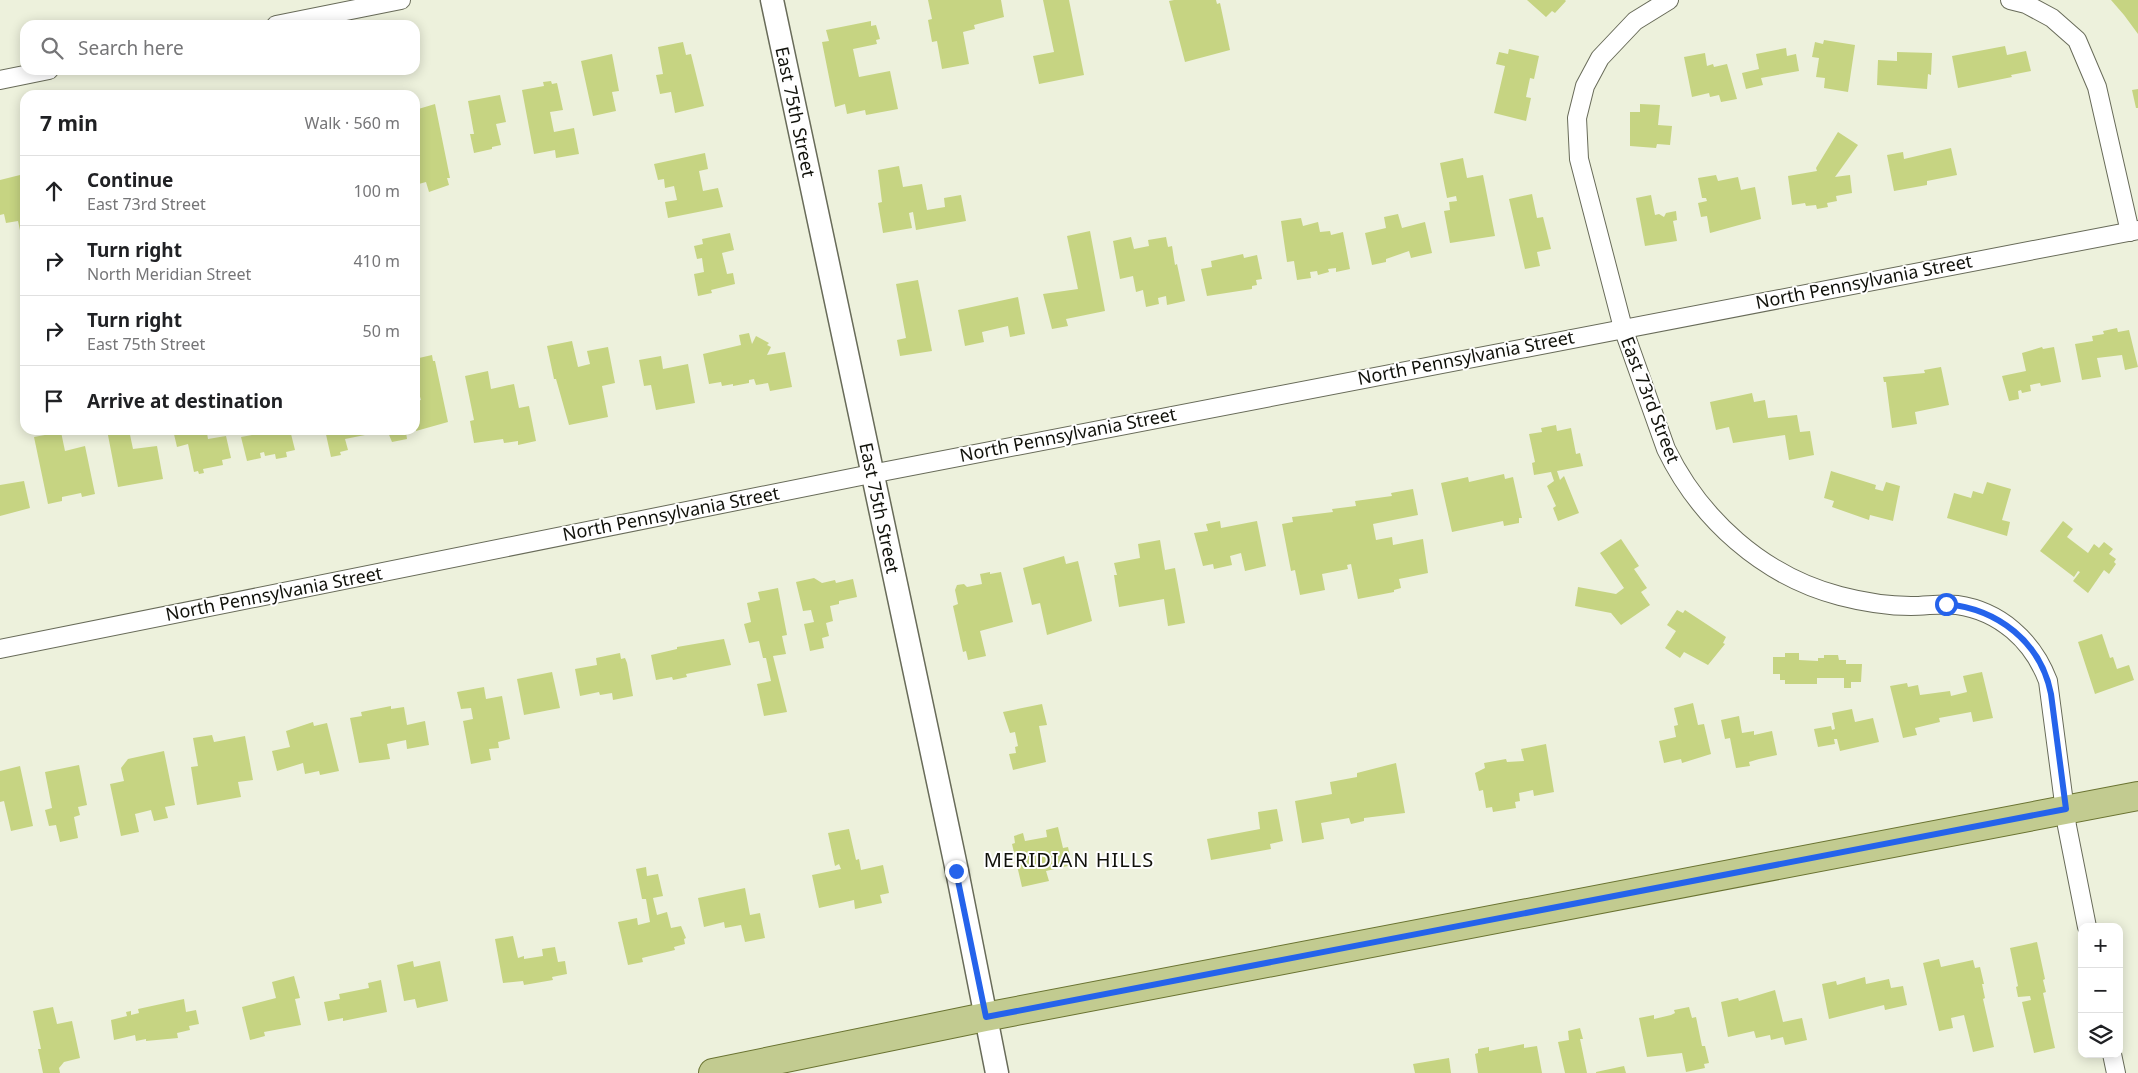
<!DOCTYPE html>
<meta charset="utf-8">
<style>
body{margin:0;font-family:"Noto Sans",sans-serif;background:#f2f2f2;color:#202124}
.controls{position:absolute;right:15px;bottom:15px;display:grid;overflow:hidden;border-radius:10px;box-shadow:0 2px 12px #0003}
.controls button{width:45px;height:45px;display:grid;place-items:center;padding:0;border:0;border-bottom:1px solid #e0e0e0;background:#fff;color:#202124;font:25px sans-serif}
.stop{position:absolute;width:15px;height:15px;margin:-11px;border:4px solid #2563eb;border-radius:50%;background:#fff}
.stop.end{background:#2563eb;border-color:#fff;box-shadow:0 1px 5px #0008}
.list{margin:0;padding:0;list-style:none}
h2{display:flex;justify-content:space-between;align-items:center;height:65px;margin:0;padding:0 20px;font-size:21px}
h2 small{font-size:16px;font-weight:400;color:#757577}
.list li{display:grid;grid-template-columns:32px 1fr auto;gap:15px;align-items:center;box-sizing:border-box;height:70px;padding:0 20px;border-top:1px solid #e0e0e0}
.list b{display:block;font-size:19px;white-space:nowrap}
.list p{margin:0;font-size:16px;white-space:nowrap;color:#757577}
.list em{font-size:16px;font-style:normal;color:#757577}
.icon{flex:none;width:28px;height:28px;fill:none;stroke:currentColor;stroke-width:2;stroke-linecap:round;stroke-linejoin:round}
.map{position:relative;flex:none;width:2138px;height:1073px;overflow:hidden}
.search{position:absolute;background:#fff;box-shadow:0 2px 12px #0003;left:20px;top:20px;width:400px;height:55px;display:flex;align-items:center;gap:12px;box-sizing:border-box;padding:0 18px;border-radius:15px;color:#757577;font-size:19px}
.panel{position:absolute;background:#fff;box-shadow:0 2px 12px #0003;left:20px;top:90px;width:400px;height:345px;border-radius:15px}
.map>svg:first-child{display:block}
.building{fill:#c6d482}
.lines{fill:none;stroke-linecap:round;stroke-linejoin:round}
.minor-casing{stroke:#686b59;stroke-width:20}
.tertiary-casing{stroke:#686b59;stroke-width:25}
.primary-casing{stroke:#6a7331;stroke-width:30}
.minor{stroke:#fff;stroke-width:18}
.tertiary{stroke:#fff;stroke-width:22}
.primary{stroke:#c2cb90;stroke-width:28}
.route{stroke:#2563eb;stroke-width:6}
.labels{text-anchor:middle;stroke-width:4;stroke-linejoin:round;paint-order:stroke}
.street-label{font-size:18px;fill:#10110a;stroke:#fff}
.quarter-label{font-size:20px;letter-spacing:1px;fill:#10110a;stroke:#fff}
</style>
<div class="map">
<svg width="2138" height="1073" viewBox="0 0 2138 1073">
<rect width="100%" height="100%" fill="#edf1dc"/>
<g class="building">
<path d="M928,0H1001L1004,17L974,25L975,29L963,32L969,64L942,69L937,41L932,42L928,20L932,19Z"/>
<path d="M1043,0H1069L1084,75L1039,84L1033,56L1054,52Z"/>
<path d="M1174,0H1216L1217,4L1220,3L1230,50L1185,62L1169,1Z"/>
<path d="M1527,0H1565L1566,1L1555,13L1552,11L1546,17Z"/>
<path d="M2111,0H2138V34L2124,15Z"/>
<path d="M871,21V26L876,25L880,39L876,40L877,44L853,49L859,77L890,71L898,109L866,115L865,110L847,114L845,104L835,107L822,42L829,41L826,30Z"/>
<path d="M1824,40L1855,45L1848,92L1824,88L1825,78L1816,77L1819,58L1812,57L1815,42L1823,44Z"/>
<path d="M683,42L686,55L691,54L704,106L675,113L671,92L660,94L656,75L663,74L658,47Z"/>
<path d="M2005,46L2007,55L2026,51L2031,71L2011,75L2012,77L1958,88L1952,56Z"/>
<path d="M1786,48L1787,56L1796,54L1799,71L1761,78L1763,85L1746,89L1742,73L1759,69L1756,54Z"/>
<path d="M1509,49L1539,56L1534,79L1530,78L1526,97L1531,98L1526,121L1494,113L1505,66L1496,64L1499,52L1508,54Z"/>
<path d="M1897,52L1932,53L1931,75L1928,74L1927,89L1877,85L1878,60L1897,61Z"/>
<path d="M1705,53L1707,66L1713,64L1714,67L1727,64L1737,99L1721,102L1719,95L1710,97L1709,93L1692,97L1684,57Z"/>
<path d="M612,54L619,91L612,92L616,111L593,116L581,61Z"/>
<path d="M551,81L552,84L557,83L563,110L550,112L554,132L574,128L579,154L556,158L555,150L534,154L522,90L544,86L543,82Z"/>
<path d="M2138,89V108H2136L2132,90Z"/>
<path d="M500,95L506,122L496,124L501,145L492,147V149L474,153L470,134H474L468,101Z"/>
<path d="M435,104L450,178H447L449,185L429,192L426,182L415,185V139L418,138L415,110Z"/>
<path d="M1640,104L1660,105L1658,125L1672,126L1670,145L1657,144L1656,148L1630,146V112H1640Z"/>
<path d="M1838,132L1858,145L1835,177L1850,175L1852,193L1836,196L1837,201L1827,203L1828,207L1817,209L1816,205L1806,206L1805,203L1792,205L1788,176L1817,171L1816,168Z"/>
<path d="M1951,148L1957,175L1927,181V185L1894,191L1887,155L1903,152L1904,159Z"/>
<path d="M705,153L708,169L699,171L703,191L718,188L723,207L668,218L665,202L677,200L674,186L665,188L664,179L658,180L654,164Z"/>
<path d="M1463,158L1467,178L1483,175L1495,236L1450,243L1444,211L1450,210L1449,202L1457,201L1456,196L1447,198L1440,163Z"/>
<path d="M899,166L903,187L922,184L927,210L945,207L944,198L961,195L966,221L916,230L913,212L909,213L912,228L883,233L878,203L882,202L878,170Z"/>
<path d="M20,175L25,197V234L21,235L18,221L6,223L4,214L0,215V180Z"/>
<path d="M1716,175L1718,181L1738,177L1741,190L1755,187L1761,219L1710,233L1707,216L1701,217L1698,203L1707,201L1706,198H1702L1698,178Z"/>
<path d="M1532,194L1537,218L1543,217L1551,249L1537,252L1540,266L1525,269L1509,199Z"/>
<path d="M1651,195L1655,215L1659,214L1664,217L1666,213L1676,211L1677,220L1673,221L1677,241L1645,246L1636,198Z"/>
<path d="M1398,214L1402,228L1425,222L1432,253L1411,258L1409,251L1386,259V262L1372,265L1365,233L1386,228L1384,217Z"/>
<path d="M1301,218L1303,226L1318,222L1320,232L1330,231L1331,235L1343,232L1350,269L1336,272V268L1328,269L1329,272L1318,275L1317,271L1310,272L1311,278L1297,280L1294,261L1287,262L1281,221Z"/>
<path d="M1090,231L1105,311L1066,319L1068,326L1052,329L1043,294L1078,289L1067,236Z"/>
<path d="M730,233L734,250L722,253L727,274L733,273L735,284L711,290L712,293L698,296L694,274L704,272L702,258L697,259L694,246L703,244L702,239Z"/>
<path d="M1131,237L1134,249L1149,246L1148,240L1166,237L1168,247L1172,246L1175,265L1177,264L1185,301L1167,305L1166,296L1158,298L1159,304L1146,307L1143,290L1136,292L1133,276L1120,279L1113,241Z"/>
<path d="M1243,254L1244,258L1257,255L1262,279L1256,280L1257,285L1252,286V289L1207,296L1201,269L1212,267L1211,261Z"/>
<path d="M918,280L932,351L900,356L897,340L906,338L896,284Z"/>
<path d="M1018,297L1025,334L1010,337L1008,326L982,332L984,342L965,346L958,310Z"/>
<path d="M2117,328L2118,332L2129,330L2138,367L2125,370L2122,355L2097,358L2101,377L2082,380L2075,344L2093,341L2092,336L2104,334L2103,331Z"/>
<path d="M749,333L752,344L756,336L769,343L767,345L771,347L767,355L785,352L792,387L770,391L768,383L756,385L754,379L749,380V383L733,386V384L722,386L721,382L709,384L703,354L741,345L739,335Z"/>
<path d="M572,341L578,367L590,364L587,351L608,347L615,383L602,386L608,417L569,425L556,379H554L547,346Z"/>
<path d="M2042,347L2043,349L2054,347L2061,382L2041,386L2040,383L2030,385L2031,391L2022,393L2021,390L2018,391L2019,399L2009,401L2002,376L2026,371L2022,353Z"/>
<path d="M432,355L433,361H435L448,422L416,431L415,401L421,400L415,380V365L420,364L419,358Z"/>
<path d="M661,356L663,369L688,364L695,403L656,410L651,385L644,386L639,360Z"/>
<path d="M1941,367L1949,405L1915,412L1917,424L1892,428L1886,382H1884L1883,377L1925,373L1924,370Z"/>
<path d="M488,371L491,389L514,384L519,408L529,406L536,441L518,445V441L504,443L503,439L474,443L470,421L474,420L465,376Z"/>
<path d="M1752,393L1754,402L1765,400L1768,418L1797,415L1800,432L1810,431L1814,455L1789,460L1785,435L1733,443L1729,427L1716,430L1710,402Z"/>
<path d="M1556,425L1557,431L1571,428L1576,454L1580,453L1583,466L1557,471L1560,480L1564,476L1579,513L1558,521L1553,508L1556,506L1547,486L1554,481L1551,472L1534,475L1532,463L1535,462L1529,434L1542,432L1541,428Z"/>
<path d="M107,430H129L133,449L157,446L163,479L118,487Z"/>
<path d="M173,430H195L196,435L207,433L208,439L226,436L231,458L222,460L223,465L203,469L204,473L199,474L198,471L194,472L188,444L177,447Z"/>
<path d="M256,430H290L295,450L286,452L287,457L276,459L275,454L265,456L264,452L260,453L261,458L247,461L241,437L257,434Z"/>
<path d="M325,430H364L365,435L345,439L348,450L340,452L341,455L331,457Z"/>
<path d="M387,430H410V431L406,432L407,439L392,442Z"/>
<path d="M61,432L65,451L85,446L95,494L82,497L81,493L62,497V501L48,504L34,437Z"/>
<path d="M1831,471L1876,485L1875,489L1883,491L1886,482L1900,486L1893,521L1870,515L1869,520L1832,507L1834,501L1824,498Z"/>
<path d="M1504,474L1505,479L1513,477L1522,518H1519V523L1504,526L1503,521L1452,532L1441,483L1468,477L1469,482Z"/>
<path d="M24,481L30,508L0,516V485Z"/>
<path d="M1987,482L2011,489L2002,520L2010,522L2007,536L1947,518L1954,493L1971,498L1973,491L1983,494Z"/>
<path d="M1413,489L1418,515L1373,524L1376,540L1392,537L1393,545L1423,539L1428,573L1399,579L1401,588L1394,590V592L1358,599L1351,564L1347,565L1348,569L1322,574L1325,590L1300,595L1295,570L1291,571L1282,524L1293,522L1292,517L1333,512L1332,509L1356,506L1355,501L1392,496L1391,493Z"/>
<path d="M1220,521L1221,528L1257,521L1266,566L1245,571L1241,553L1230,556L1232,565L1214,569L1213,564L1203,566L1194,533L1208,531L1206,524Z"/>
<path d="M2063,521L2073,529L2067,537L2088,553L2094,544L2099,548L2104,542L2113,549L2109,554L2116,559L2114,562L2116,564L2109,574L2104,570L2088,593L2073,581L2080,572L2078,571L2074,577L2040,551Z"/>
<path d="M1621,539L1639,566L1634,569L1647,588L1641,592L1650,605L1621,625L1611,613L1575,606L1578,587L1616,594L1624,588L1600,553Z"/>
<path d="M1160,540L1165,570L1175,568L1185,623L1168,626L1164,599L1119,607L1114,575H1117L1114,563L1140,558L1138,544Z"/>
<path d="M1064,556L1066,564L1078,561L1092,621L1047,635L1040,603L1032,605L1023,568Z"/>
<path d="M990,572V574L1001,572L1013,622L980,631L986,656L968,660L966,651L963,652L953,606L958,604L955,590L957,585L964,584L967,587L982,584L980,574Z"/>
<path d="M814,578L822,583L835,580L836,583L853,579L857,597L839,601V604L830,606L833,621L826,623L829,636L822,638L824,648L810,651L804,624L814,622L811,610L803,611L796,582Z"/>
<path d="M778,588L787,635L782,636L786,654L773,656L787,712L764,716L757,684L771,681L766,658H763L759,641L749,643L744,624L751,622L747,603L760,600L758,592Z"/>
<path d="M1677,610L1683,613L1685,610L1726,637L1723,643L1725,644L1708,665L1684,652L1680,658L1665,648L1676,631L1667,625Z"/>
<path d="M2102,634L2110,658L2113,657L2117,669L2129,665L2134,680L2095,694L2078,642Z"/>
<path d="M724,639L731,665L686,674L687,677L673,680L672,677L656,680L651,655L677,649V647Z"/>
<path d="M620,653L621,659L625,658L627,663L633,696L613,700L612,693L600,695L599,692L580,696L575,669L597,665L596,658Z"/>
<path d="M1785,653H1799V660L1818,661V658H1824V655H1838L1839,660H1846V664H1862L1861,682H1851V688H1844V678H1817V684H1785V680H1780V674H1773V657H1785Z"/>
<path d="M552,672L560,708L524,715L517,679Z"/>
<path d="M1982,672L1993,718L1973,722L1971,712L1939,718L1940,722L1915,728L1917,735L1903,738L1890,686L1907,683L1908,687L1918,685L1920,695L1950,691L1951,696L1967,692L1963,676Z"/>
<path d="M484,687L486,699L502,696L510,739L498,742L499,748L489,749L491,760L471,764L463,721L473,719L471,708L461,709L457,692Z"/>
<path d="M1693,703L1698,725L1704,724L1711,754L1682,763L1681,759L1664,763L1659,741L1676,737L1674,726L1678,725L1674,708Z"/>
<path d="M1042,704L1047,725L1039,726L1046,762L1013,770L1009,754L1016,753L1015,747L1018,746L1015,732L1010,733L1003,712Z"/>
<path d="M391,706V709L404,707L407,725L425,721L429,745L407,749L406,740L387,744L390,759L359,763L350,718L362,716L361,712Z"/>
<path d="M1852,709L1855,722L1873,718L1879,742L1840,751L1837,739H1834L1835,744L1818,747L1814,729L1831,726L1832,730L1835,729L1832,713Z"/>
<path d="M1739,716L1742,733L1754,731V735L1772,731L1777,755L1759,759L1749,762L1750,766L1736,768L1730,738L1725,739L1721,720Z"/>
<path d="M313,722L314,726L327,723L339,771L320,775L319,771L305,774L303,763L277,771L272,751L290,747L286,731Z"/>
<path d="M212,735L214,742L245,736L253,780L238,782L241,797L197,805L191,767L198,766L193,738Z"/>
<path d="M1546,744L1554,792L1534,796L1533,790L1519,793L1520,801L1515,802L1516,808L1493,812L1492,807L1486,808L1483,790L1479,791L1475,773L1485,768L1484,763L1506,759L1507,762L1524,761L1521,749Z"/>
<path d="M164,751L175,805L165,807L168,818L154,821L151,810L135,814L139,832L121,836L110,784L124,781L121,768L128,759Z"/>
<path d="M1396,763L1405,813L1364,818V821L1351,824L1349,818L1321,823L1324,839L1302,843L1295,801L1332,794L1330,782L1357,777V773Z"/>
<path d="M79,765L87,805L78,807L80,815L74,817L78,838L60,842L56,825L49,826L45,810L52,808L45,772Z"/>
<path d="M20,766L33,826L11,831L4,801L0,802V771Z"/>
<path d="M1277,809L1283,841L1270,844L1271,849L1211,860L1207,839L1260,829L1258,812Z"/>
<path d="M1058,827L1063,848L1068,847L1072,865L1046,871L1049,881L1022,887L1012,844L1015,843L1014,836L1023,833L1025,841L1047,837L1046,830Z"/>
<path d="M849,829L856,860L859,859L861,870L883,865L889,893L880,895L882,903L855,909L854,900L819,908L812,875L841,869L839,864L835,866L828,833Z"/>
<path d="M646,867L647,876L658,874L663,896L653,898L657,915L667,912L671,928L681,926L686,938L684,939L685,944L674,947L675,950L642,958L643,962L628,965L618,922L637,918L638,925L650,922L646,899H642L636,869Z"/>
<path d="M745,888L750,915L760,913L765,938L745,942L741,925L725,928L724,922L704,927L698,898Z"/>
<path d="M513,936L518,958L524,956V959L543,956L542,949L555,947L558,962L565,961L567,974L552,977L553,980L524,985L523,981L503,983L495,939Z"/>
<path d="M2037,942L2045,979L2043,980L2046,992L2043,993L2055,1048L2034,1053L2022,1002L2031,1000L2030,996L2018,997L2016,987L2018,986L2010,948Z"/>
<path d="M1939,959L1941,967L1973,960L1975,968L1980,967L1984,984H1982L1985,998L1983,999L1994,1047L1973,1052L1964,1015L1951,1018L1953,1028L1939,1031L1923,963Z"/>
<path d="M413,961L414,967L440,961L448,1001L417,1008L415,999L404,1001L397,965Z"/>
<path d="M294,976L300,998L295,999L301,1025L264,1032L265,1036L250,1040L242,1007L276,998L272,982Z"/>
<path d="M1865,977L1866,984L1889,979L1891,988L1903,986L1907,1005L1885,1010L1884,1005L1829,1019L1822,984L1836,981L1837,985Z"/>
<path d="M381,980L387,1012L343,1021V1018L328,1021L324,1002L340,999L339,994L369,988L368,983Z"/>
<path d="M1775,990L1783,1022L1802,1018L1807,1040L1785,1045L1783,1037L1771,1040L1770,1035L1756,1038L1754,1031L1728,1037L1721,1002L1738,998L1739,1001Z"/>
<path d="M184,999L186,1012L196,1010L199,1024L189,1026L190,1030L177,1033L178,1038L146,1041V1039L136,1041L135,1035L114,1040L111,1020L127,1016L126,1012L131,1011V1015L139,1013L138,1009Z"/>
<path d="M53,1007L57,1024L72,1021L80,1058L64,1062L59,1068L60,1073H43L38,1049H41L33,1011Z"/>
<path d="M1689,1007L1692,1018L1696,1017L1702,1046H1705L1709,1063L1704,1064L1705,1068L1686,1072L1682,1053L1647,1057L1639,1018L1654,1015V1019L1671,1015L1675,1013L1674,1010Z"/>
<path d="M1580,1028L1583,1039H1580L1587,1073H1565L1558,1042L1569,1040L1568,1031Z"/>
<path d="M1524,1044V1048L1537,1046L1542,1073H1478L1475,1054L1478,1053V1049L1489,1047V1051Z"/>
<path d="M1449,1058L1451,1073H1415L1413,1064Z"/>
<path d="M1624,1066L1626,1073H1596V1072Z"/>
</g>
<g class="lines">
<g class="minor-casing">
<g id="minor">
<path d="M1669,0L1635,21L1600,58L1585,86L1577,118L1579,159L1623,328L1666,449C1700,519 1763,576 1840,596C1863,602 1887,606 1911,606C1927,606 1942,603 1957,605C2000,611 2033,641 2048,681L2067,826L2087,927"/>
<path d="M2010,0L2026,4L2052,18L2077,40L2097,87L2130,232"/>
<path d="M276,25L401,0"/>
<path d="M0,80L49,70"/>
<path d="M0,649L871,474L2138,230"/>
<path d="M2112,1054L2116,1073"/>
</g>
</g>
<g class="tertiary-casing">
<path id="tertiary" d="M772,0L957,871L997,1073"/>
</g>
<g class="primary-casing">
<path id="primary" d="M713,1073L985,1017L2138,796"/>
</g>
<use href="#minor" class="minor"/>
<use href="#tertiary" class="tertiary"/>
<use href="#primary" class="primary"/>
</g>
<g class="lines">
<path class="route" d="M956,871L986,1017L2066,809L2051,694C2041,642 1998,609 1946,604"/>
</g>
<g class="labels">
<g class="street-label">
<text transform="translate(795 112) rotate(78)" y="6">East 75th Street</text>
<text transform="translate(1864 282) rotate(-11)" y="6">North Pennsylvania Street</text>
<text transform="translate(1466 358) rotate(-11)" y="6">North Pennsylvania Street</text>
<text transform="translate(1650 400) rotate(69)" y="6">East 73rd Street</text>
<text transform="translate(1068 435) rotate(-11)" y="6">North Pennsylvania Street</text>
<text transform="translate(879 508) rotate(78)" y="6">East 75th Street</text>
<text transform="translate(671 514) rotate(-11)" y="6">North Pennsylvania Street</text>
<text transform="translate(274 594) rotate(-11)" y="6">North Pennsylvania Street</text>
</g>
<g class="quarter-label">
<text x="1069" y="867">MERIDIAN HILLS</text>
</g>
</g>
</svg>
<div class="controls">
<button>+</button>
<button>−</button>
<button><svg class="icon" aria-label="layers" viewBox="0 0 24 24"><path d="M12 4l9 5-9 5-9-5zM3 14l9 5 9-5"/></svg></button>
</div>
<div class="stop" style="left:1946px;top:604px"></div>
<div class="stop end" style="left:956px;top:871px"></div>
<div class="search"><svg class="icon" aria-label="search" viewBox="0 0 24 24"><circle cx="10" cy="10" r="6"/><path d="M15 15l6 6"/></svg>Search here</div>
<section class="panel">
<h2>7 min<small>Walk · 560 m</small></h2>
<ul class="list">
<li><svg class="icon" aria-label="ahead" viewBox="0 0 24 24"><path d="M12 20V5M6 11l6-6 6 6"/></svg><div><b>Continue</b><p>East 73rd Street</p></div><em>100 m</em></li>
<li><svg class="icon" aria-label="right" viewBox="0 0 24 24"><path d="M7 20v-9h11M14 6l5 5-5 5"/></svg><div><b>Turn right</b><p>North Meridian Street</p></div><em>410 m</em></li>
<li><svg class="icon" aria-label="right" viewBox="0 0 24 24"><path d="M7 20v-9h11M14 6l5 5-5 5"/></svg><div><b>Turn right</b><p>East 75th Street</p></div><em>50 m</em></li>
<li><svg class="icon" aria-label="arrive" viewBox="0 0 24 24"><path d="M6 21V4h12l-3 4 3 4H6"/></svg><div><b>Arrive at destination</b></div></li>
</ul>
</section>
</div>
